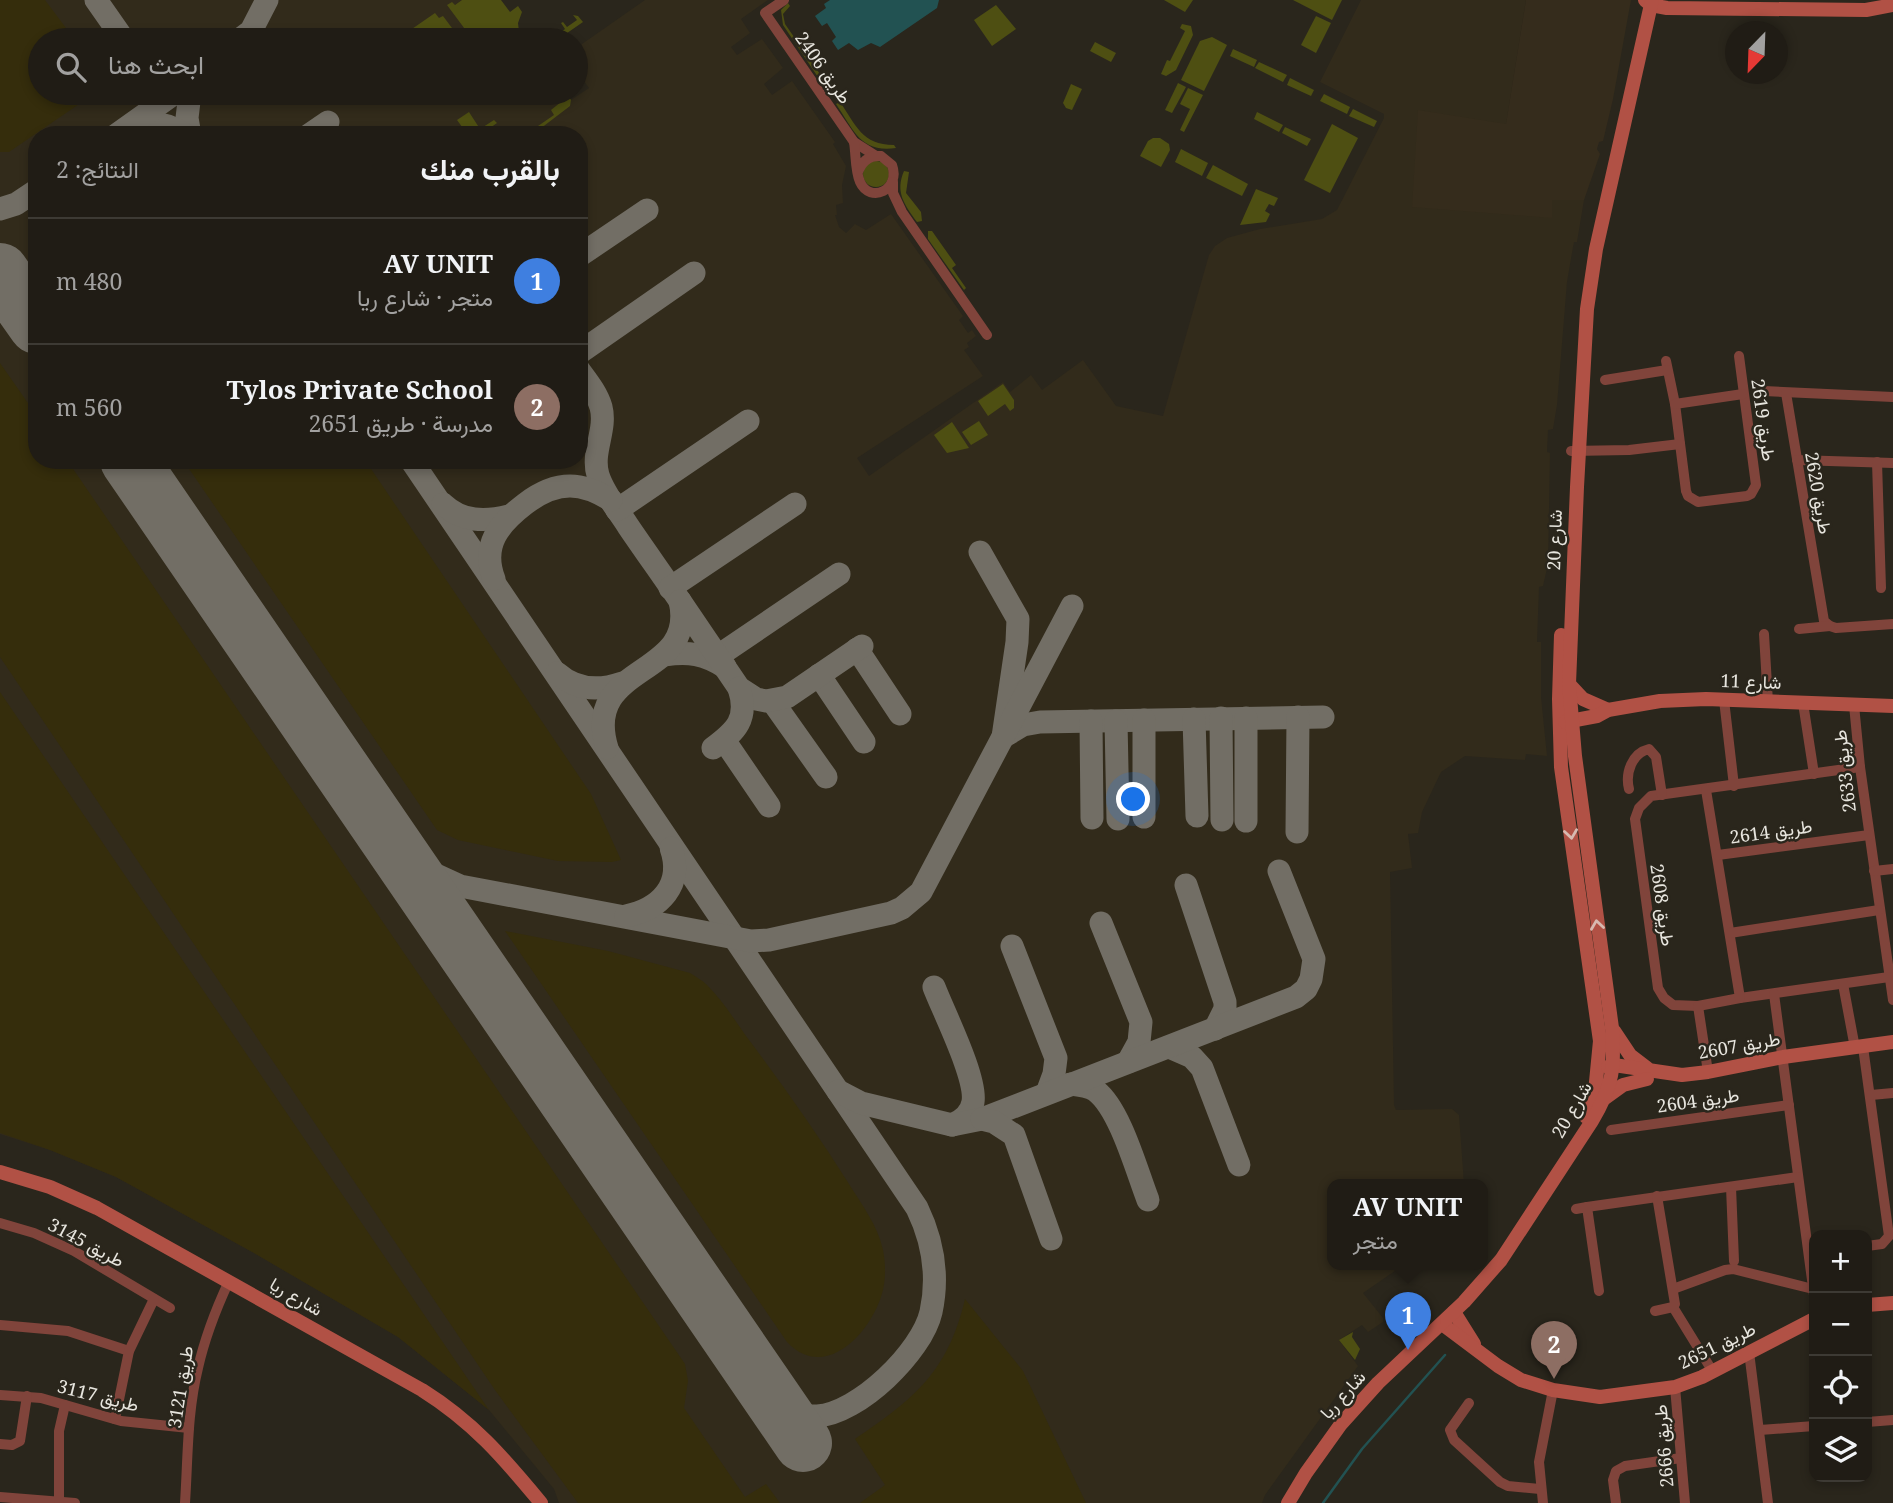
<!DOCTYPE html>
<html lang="ar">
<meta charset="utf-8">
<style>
body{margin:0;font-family:"Noto Serif",Vazirmatn,serif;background:#2d2922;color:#f1f3f6;direction:rtl}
.controls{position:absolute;right:21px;bottom:21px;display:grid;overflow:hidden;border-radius:14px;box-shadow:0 4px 10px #0003}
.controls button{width:63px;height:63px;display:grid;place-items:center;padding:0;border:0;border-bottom:2px solid #3d3a34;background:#201c15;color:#f1f3f6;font:35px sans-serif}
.compass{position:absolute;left:1725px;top:21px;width:63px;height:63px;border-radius:50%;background:#201c15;box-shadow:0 4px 10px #0003;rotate:203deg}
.you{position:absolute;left:1134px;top:800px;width:24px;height:24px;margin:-18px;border:5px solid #fff;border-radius:50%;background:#1a73e8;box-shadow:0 0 0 10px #1a73e833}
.badge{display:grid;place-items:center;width:46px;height:46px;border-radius:50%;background:#f49aa6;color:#fff;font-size:23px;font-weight:700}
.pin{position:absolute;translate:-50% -58px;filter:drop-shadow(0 2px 4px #0008)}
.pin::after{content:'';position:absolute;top:37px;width:24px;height:21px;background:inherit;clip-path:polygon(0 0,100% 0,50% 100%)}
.popup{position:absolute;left:1327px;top:1179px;width:161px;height:91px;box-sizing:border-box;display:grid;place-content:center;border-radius:14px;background:#201c15;filter:drop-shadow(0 2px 5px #0005);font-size:23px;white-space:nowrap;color:#a2a1a0}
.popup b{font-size:26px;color:#f1f3f6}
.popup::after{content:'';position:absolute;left:50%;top:100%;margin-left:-14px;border:14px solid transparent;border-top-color:#201c15}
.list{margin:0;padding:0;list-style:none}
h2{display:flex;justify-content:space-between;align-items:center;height:91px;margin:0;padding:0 28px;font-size:30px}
h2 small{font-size:23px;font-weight:400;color:#a2a1a0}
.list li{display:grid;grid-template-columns:46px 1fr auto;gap:21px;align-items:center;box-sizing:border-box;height:126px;padding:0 28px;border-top:2px solid #3d3a34}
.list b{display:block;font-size:26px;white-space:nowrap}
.list p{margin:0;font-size:23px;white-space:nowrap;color:#a2a1a0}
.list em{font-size:23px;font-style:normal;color:#a2a1a0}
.icon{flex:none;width:38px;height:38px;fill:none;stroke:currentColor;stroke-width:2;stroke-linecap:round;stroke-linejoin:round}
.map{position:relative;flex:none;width:1893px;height:1503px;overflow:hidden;direction:ltr}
.search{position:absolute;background:#201c15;box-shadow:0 4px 10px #0003;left:28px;top:28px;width:560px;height:77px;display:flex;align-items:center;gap:18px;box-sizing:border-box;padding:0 24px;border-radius:38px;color:#a2a1a0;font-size:26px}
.panel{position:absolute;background:#201c15;box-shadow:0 4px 10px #0003;left:28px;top:126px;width:560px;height:343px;border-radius:28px;direction:rtl}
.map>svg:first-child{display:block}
.built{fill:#322b1b;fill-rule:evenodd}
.education{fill:#352c1c}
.green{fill:#4e4f12}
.sand{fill:#352d0c}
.water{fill:#225252}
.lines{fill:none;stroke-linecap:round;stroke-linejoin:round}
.stream{stroke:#225252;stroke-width:2.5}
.taxiway{stroke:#726e65;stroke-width:23}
.runway{stroke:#726e65;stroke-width:58}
.street{stroke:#80443b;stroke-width:10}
.secondary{stroke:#b15145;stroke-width:14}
.oneway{stroke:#d7b9b0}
.labels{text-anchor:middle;stroke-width:5;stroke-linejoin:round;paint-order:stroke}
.street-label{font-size:18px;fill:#e7e5de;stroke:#2a261c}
</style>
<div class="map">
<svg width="1893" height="1503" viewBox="0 0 1893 1503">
<rect width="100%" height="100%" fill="#2a261c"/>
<path class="built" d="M0,0H462L455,5L483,40H40V93H566L571,100L589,88L578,73L581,70L576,63V53L582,44L645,0H768L741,19L750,33L731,47L737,55L762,39L783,68L764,84L772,95L792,81L835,142L833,144L846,166L842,185L843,203L836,205L837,215H835L839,227L846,233L855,224L866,230L891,214L963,316L959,320L968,333L972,330L976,336L967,343L969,347L964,350L983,376L857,458L869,476L1003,382L1010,392L1031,375L1042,390L1083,360L1116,406L1163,416L1209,255L1215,246L1227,238L1260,229L1322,219L1337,210L1384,118V114L1320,82L1361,0H1526L1506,125L1552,218V200H1584L1577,242H1574L1573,247L1567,282L1557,405L1553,429L1548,430L1547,452L1550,453L1548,564L1543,586L1539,587L1537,642H1541V697L1547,756L1526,754L1525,760L1465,756L1441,772L1422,812L1418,833L1408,834L1412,868L1390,872L1394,1105L1396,1110L1452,1109L1459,1115L1464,1184H1333V1264H1405L1363,1293L1383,1318V1322L1368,1332L1362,1325L1339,1340L1358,1366L1265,1495L1262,1503H559L554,1489L489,1410L398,1337L254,1253L116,1177L50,1150L0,1134ZM37,135H579V460H37Z"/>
<path class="education" d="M1526,0H1631L1613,99L1603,141L1599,142L1597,149L1600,154L1584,200H1552V218L1412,207L1418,110L1506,124Z"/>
<g class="green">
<path d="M462,0H501L510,12L518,6L522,12L518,23L519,32L526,38L536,40L539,38L541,40H473L447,5L452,2L455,5Z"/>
<path d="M1164,0H1193L1185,12Z"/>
<path d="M1293,0H1342L1332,20Z"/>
<path d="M788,3L790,6L783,14L785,24L831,90L828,92L783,25L781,10Z"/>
<path d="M996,5L1016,29L992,46L974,20Z"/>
<path d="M435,13L439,18L443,16L458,36L440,31L414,40L410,37L405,40H396Z"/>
<path d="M573,15L578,16L583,22L557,40H550L553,38L549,32L551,30L556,36L565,29L561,23L563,22L567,27L577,20Z"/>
<path d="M1316,16L1331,23L1316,53L1301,45Z"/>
<path d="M1182,24L1191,26L1193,35L1176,70L1166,76L1161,74L1167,60L1170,61L1185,31L1180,28Z"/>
<path d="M1212,37L1227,45L1204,91L1181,80L1200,41Z"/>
<path d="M1095,42L1116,53L1111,62L1090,51Z"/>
<path d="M1233,49L1257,60L1254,67L1230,56Z"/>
<path d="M1259,62L1287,75L1283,82L1255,68Z"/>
<path d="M1290,78L1314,90L1311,96L1287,85Z"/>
<path d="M1178,83L1186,87L1172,113L1165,110Z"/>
<path d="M1071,84L1082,89L1072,110L1066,108L1063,103Z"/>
<path d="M1188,88L1203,95L1184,132L1180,130L1190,109L1180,104Z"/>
<path d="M555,93H566L571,100L570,106L532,135H525L554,115L551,110L561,102Z"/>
<path d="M1324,94L1350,107L1347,114L1320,101Z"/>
<path d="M840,102C856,125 862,145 894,145L896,148C860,153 854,130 836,104Z"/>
<path d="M1353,109L1377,121L1374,127L1349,116Z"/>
<path d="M469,112L480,129L494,120L497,123L480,135H468L457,120Z"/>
<path d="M1257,112L1283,125L1279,132L1254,119Z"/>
<path d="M1332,124L1358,138L1330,193L1304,180Z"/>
<path d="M1285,127L1311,139L1307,146L1282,133Z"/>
<path d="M1153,138H1160L1169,144L1170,150L1161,167L1140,156L1148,141Z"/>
<path d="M1181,149L1208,163L1202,176L1175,162Z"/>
<circle cx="876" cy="174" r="13"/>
<path d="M1213,165L1248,184L1242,196L1206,178Z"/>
<path d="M904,171L909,172L906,193L921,212L922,221L917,222C904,204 895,192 904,171Z"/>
<path d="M1256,189L1278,198L1274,206L1269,204L1265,211L1270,214L1266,222L1240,225Z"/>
<path d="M928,231H932L956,265L952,268L966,288L964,290L928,239Z"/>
<path d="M1003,384L1014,400V408L1010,411L1005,404L988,416L978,401Z"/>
<path d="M979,421L988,435L971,445L962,432Z"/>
<path d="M952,422L969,448L947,453L934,435Z"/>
<path d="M1353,1332L1352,1337L1360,1349L1355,1360L1339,1340Z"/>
</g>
<g class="sand">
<path d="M0,0H45L75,40H40V93H91L88,98L9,152H0Z"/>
<path d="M0,363L37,416V460H67L685,1364L688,1381L684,1408L745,1497L766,1484L780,1503H578L495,1390L0,657Z"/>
<path d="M183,460H365L591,794L621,860L612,862L558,861L458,840L437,830Z"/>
<path d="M0,692L489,1410L398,1337L254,1253L116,1177L50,1150L0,1133Z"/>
<path d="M505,931L608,951L690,973C696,977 702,980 707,985C722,1000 734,1019 746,1036C782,1084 817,1133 849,1184C862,1205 878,1226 883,1250C886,1266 886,1282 881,1297C868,1336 824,1381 787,1342Z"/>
<path d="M965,1299L1023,1371L1086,1503H860L885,1485L855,1439C914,1399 948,1372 965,1299Z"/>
</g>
<path class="water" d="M830,0H939L937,8L880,47L871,43L858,50L849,43L838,50L832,41L836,37L827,23L822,26L815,16L826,8L824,4Z"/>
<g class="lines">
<path class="stream" d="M1323,1503L1362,1449L1445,1355"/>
<g class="taxiway">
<path d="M96,0L124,40"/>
<path d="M239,40L251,31L267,0"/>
<path d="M190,93L187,118L190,135"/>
<path d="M130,127C150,119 168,123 186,135"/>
<path d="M116,135L175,93"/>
<path d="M309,135L328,122"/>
<path d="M0,209L16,204L37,190"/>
<path d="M579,256L647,210"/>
<path d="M0,266L4,277"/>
<path d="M579,353L694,273"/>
<path d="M579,370C587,381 597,393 601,407C607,430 591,452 598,475C604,494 618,510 628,526C645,551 663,576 680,601"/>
<path d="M411,460L917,1208C933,1241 939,1275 931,1312C922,1352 858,1414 817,1416C801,1417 786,1407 773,1399"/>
<path d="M443,504C462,522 485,522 509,516"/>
<path d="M617,510L748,421"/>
<path d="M980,552L1018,619L1017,642L1003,737L1023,725L1040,722L1323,717"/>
<path d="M494,579C481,545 499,524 525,504C538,494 552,486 570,486C585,486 598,492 611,500"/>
<path d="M670,588L795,504"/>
<path d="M857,649L900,714"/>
<path d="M665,655C688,651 705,654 725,667"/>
<path d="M718,656L839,574"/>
<path d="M557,673C576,690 599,691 622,683"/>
<path d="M819,675L864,742"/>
<path d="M775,705L826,777"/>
<path d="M1221,718L1222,820"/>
<path d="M1194,719L1197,816"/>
<path d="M1144,720V817"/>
<path d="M1091,721L1092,818"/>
<path d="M1116,721L1118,819"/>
<path d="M724,740L769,806"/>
<path d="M607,748C581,662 698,679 680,601L739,688L756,699L766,701L787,697L862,646"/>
<path d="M713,748C736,731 749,719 739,688"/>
<path d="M1246,821V718"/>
<path d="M1297,832L1298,717"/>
<path d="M389,841L423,869L460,886L751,941L769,940L891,913L902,908L921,892L1072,606"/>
<path d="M1186,885L1225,1002V1009L1215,1029"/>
<path d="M626,916C660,909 684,885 671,848"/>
<path d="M1101,923L1141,1022L1139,1042L1128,1062"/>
<path d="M1012,946L1056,1058L1054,1074L1047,1093"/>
<path d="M934,987C944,1013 977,1078 973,1102C971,1114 962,1121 952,1125"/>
<path d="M1169,1047L1192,1057L1202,1068L1239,1165"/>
<path d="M1070,1084C1079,1085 1089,1086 1096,1091C1120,1109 1137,1172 1148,1200"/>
<path d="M838,1091L861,1103L952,1125L982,1119L1296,997L1306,989L1311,979L1314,959L1279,871"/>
<path d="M982,1119L994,1122L1014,1135L1051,1239"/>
</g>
<g class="runway">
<path d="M0,272L37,325"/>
<path d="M129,460L803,1443"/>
</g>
<g class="street">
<path d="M784,0L765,13L854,142L876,156"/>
<path d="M854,142C856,154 855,171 860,182C870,204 901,190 892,165L881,156C869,155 862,161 858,172"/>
<path d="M893,182V193L902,212L987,335"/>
<path d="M1666,361L1675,404L1686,491L1688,496L1698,502L1747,496L1751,494L1756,485L1739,356"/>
<path d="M1605,380L1667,370"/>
<path d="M1764,391L1893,397"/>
<path d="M1786,393L1824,621L1830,626L1836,628L1893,624"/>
<path d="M1675,404L1743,394"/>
<path d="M1571,451L1629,450L1680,444"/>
<path d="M1797,460L1893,463"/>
<path d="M1877,462L1881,588"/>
<path d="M1799,629L1830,626"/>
<path d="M1764,634L1768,702"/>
<path d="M1724,700L1734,786"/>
<path d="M1803,703L1814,774"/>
<path d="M1854,705L1860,767L1893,1000"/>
<path d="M1860,767L1651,796L1639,808L1635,819L1658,988L1664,998L1673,1005L1698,1006L1740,998L1889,977"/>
<path d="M1629,789C1625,773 1632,753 1649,749L1656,757L1662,795"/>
<path d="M1706,790L1740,998"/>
<path d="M1718,855L1869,835"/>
<path d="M1874,871L1893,869"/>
<path d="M1730,933L1879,910"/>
<path d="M1843,984L1855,1048"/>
<path d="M1774,994L1814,1295"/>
<path d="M1698,1006L1708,1072"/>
<path d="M1863,1047L1889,1236L1882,1244L1867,1246"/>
<path d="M1871,1095L1893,1093"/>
<path d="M1611,1130L1789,1105"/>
<path d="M1731,1187L1734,1261"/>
<path d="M1587,1207L1798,1177"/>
<path d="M1576,1209L1587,1207L1599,1291"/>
<path d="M0,1223L34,1233L74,1251L170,1308"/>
<path d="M1673,1289L1725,1270L1733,1269L1813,1289"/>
<path d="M1673,1307L1713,1372"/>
<path d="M1655,1311L1673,1307L1675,1304L1657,1196"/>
<path d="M0,1325L68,1331L129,1351"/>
<path d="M1749,1352L1768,1503"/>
<path d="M1675,1387L1685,1503"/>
<path d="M0,1395L41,1398L121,1421L189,1428"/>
<path d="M1469,1403L1450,1430L1454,1440L1500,1482L1508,1486L1540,1489"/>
<path d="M115,1419L129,1351L154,1299"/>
<path d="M1867,1422L1893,1420"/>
<path d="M1760,1430L1814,1426"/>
<path d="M0,1444L12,1445L20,1441L27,1396"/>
<path d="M0,1497L75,1503"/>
<path d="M59,1501V1431L65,1405"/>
<path d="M185,1503C188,1458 187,1412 198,1368C205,1337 216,1309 229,1281"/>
<path d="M1543,1503L1539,1462L1553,1390"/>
<path d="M1616,1503L1613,1480L1616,1471L1625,1466L1681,1458"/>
</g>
<g class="secondary">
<path d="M1645,0L1651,5L1667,8L1866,10L1893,5"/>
<path d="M1561,635L1559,699L1561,767L1600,1041L1595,1092L1586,1117"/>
<path d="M1569,684L1583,699L1608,710"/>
<path d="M1565,722L1597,716L1608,710L1660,701L1706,699L1893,706"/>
<path d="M1614,1031L1630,1055L1647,1068"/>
<path d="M1608,1067L1614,1065L1682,1075L1708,1072L1783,1057L1893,1042"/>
<path d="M1605,1098L1623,1085L1647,1079"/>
<path d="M0,1172L50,1187L97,1208L422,1390C473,1422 503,1457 541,1503"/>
<path d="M1867,1305L1893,1303"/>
<path d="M1454,1312L1474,1344"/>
<path d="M1442,1324L1498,1366L1521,1380L1553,1390L1600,1397L1675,1387L1702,1377L1814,1319"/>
<path d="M1288,1503L1306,1473L1341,1424L1378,1383L1464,1302L1501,1260L1592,1121C1613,1086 1615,1067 1612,1028L1575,756L1569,684L1577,487L1587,309L1596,249L1652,0"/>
</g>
</g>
<defs><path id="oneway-chevron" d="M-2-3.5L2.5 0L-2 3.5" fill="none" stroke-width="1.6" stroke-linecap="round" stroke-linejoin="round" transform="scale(1.75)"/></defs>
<g class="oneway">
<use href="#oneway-chevron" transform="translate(1571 834) rotate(82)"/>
<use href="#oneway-chevron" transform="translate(1597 925) rotate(-98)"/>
</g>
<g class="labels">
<g class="street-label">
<text transform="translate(823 68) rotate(55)" y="6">طريق 2406</text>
<text transform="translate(1763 420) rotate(82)" y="6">طريق 2619</text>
<text transform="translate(1818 493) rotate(80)" y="6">طريق 2620</text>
<text transform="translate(1555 540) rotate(-88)" y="6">شارع 20</text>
<text transform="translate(1751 682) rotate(2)" y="6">شارع 11</text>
<text transform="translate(1845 771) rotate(-97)" y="6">طريق 2633</text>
<text transform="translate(1771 832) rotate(-8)" y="6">طريق 2614</text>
<text transform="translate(1662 905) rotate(82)" y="6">طريق 2608</text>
<text transform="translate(1739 1046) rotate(-10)" y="6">طريق 2607</text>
<text transform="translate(1698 1101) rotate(-8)" y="6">طريق 2604</text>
<text transform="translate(1572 1110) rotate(-60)" y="6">شارع 20</text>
<text transform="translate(86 1243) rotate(28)" y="6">طريق 3145</text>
<text transform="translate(296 1297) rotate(30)" y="6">شارع ريا</text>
<text transform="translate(1717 1346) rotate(-26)" y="6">طريق 2651</text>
<text transform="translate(181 1387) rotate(-81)" y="6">طريق 3121</text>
<text transform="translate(1343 1395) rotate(-48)" y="6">شارع ريا</text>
<text transform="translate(98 1396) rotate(14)" y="6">طريق 3117</text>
<text transform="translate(1664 1446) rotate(-95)" y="6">طريق 2666</text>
</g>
</g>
</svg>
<div class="controls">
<button>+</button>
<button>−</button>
<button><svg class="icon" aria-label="locate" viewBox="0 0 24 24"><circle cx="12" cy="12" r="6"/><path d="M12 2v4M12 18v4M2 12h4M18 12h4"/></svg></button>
<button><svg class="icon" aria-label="layers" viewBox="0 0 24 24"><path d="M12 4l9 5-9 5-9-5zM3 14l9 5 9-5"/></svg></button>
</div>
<svg class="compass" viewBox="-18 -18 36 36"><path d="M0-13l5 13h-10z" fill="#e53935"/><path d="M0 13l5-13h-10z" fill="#a2a1a0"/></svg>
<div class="you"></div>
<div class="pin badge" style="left:1408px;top:1350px;background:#3f7fe0">1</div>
<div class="popup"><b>AV UNIT</b>متجر</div>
<div class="pin badge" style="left:1554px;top:1379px;background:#8d6e63">2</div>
<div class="search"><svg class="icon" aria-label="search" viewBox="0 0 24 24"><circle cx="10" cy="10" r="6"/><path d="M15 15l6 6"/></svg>ابحث هنا</div>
<section class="panel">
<h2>بالقرب منك<small>النتائج: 2</small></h2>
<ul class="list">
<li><span class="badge" style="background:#3f7fe0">1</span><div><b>AV UNIT</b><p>متجر · شارع ريا</p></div><em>480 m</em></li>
<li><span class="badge" style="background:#8d6e63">2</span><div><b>Tylos Private School</b><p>مدرسة · طريق 2651</p></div><em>560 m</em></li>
</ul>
</section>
</div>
